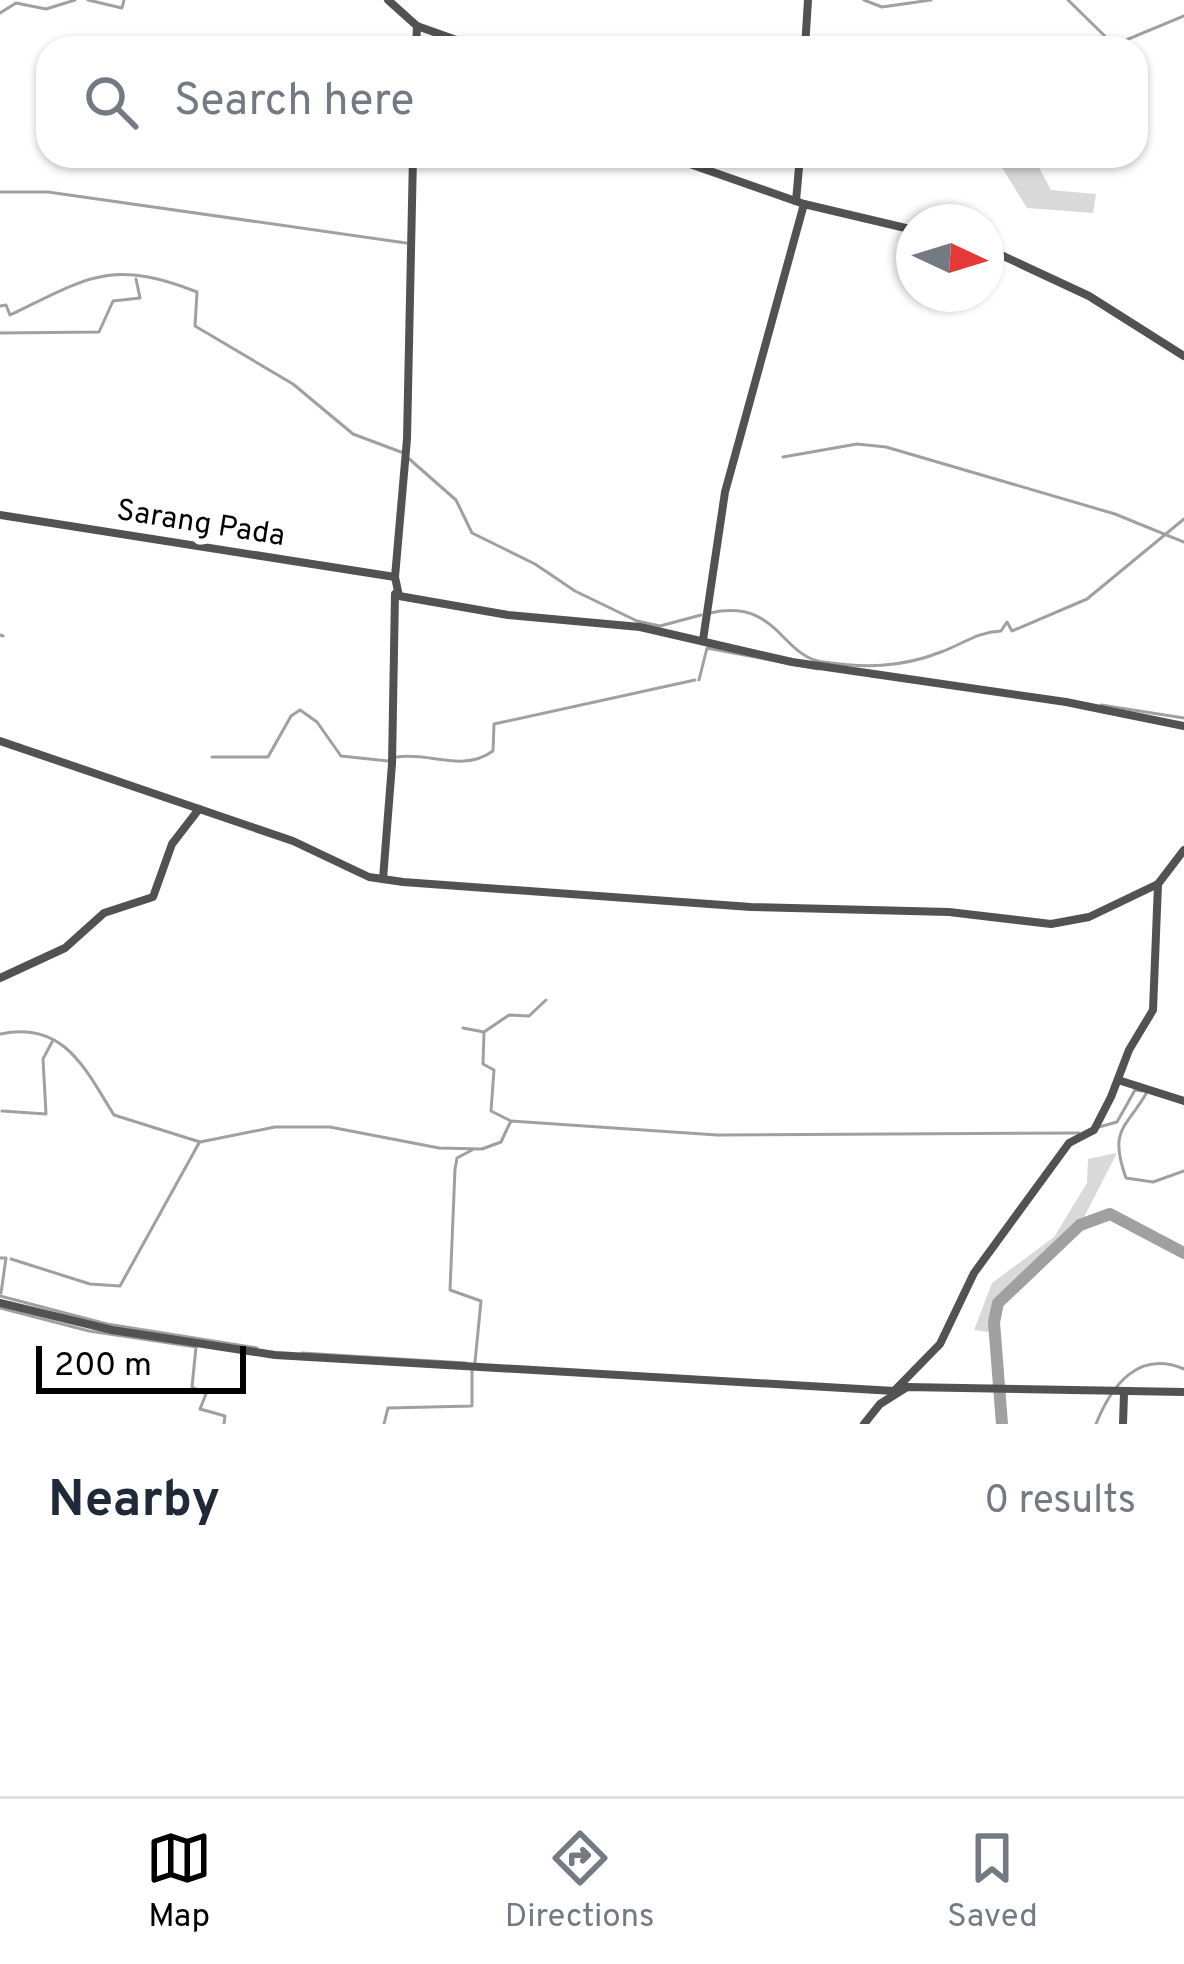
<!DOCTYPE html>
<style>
body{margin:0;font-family:Overpass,sans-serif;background:#f2f2f3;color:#1f2937}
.compass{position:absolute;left:896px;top:204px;width:108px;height:108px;border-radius:50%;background:#fff;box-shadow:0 3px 9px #0004;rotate:94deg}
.scale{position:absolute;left:36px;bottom:30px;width:210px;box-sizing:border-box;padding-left:12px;border:6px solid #000;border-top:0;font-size:33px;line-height:42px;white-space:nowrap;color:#000;-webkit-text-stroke:9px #fff;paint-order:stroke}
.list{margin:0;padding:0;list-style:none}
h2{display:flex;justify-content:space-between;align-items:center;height:156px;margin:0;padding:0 48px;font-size:51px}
h2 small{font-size:39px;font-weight:400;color:#747a83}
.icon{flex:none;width:66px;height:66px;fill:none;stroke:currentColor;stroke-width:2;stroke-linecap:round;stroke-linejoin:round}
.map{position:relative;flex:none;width:1184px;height:1424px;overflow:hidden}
.search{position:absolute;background:#fff;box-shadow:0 3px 9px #0004;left:36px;right:36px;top:36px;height:132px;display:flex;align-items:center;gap:30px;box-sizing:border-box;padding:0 42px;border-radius:36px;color:#747a83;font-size:45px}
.sheet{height:372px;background:#fff}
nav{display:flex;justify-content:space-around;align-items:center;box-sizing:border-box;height:168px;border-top:3px solid #e0e1e3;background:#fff;font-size:33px;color:#747a83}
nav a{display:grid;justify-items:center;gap:6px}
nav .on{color:#000}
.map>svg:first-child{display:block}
.green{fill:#d9d9d9}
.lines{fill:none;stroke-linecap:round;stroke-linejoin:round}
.stream{stroke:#a0a0a0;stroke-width:3}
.river{stroke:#a0a0a0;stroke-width:12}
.minor{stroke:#525252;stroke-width:8}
.labels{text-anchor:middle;stroke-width:12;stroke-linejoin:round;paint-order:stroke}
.street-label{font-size:30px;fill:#000;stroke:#fff}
</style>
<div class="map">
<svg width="1184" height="1424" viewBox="0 0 1184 1424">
<rect width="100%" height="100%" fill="#fff"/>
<g class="green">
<path d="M995,156H1033L1051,190L1096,194L1093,213L1027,208Z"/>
<path d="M1117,1153L1080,1225L998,1303L995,1333L974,1330L992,1283L1054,1237L1087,1183L1088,1159Z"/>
</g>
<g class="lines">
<g class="stream">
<path d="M88,0L122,8L124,0"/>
<path d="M864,0L882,7L931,0"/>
<path d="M1068,0L1114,45L1184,16"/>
<path d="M0,13L16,3L46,9L75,0"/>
<path d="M0,192H48L406,243"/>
<path d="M0,306L6,305L10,315C87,278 110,258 197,292L195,326L293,384L353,434L401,452"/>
<path d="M0,333L99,332L113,301L140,298L136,279"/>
<path d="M407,457L456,500L472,533L535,564L575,591L637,621L660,626L701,615"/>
<path d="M783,457L857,444L886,447L1115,514L1184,542"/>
<path d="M710,613C778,598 780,656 823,662C864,668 900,668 941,652C963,644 977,632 1001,631L1007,622L1012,631L1087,599L1184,519"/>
<path d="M0,635L3,636"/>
<path d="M699,680L707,648L818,669"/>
<path d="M1101,705L1184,718"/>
<path d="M212,757H268L291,716L300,710L317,722L341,756L388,761"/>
<path d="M397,757C431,752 462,773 493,751L494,724L695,680"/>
<path d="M463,1028L484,1032"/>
<path d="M0,1034C64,1020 85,1069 114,1115L200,1142L275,1127H330L439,1148L482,1149L501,1142L507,1129"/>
<path d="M1147,1092C1127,1128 1108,1128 1126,1178L1153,1182L1184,1171"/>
<path d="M2,1111L46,1114L43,1059L52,1042"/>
<path d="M509,1120L491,1111L494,1070L483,1064L484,1032L509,1015L529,1016L546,1000"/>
<path d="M508,1127L511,1121L717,1135L1079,1133"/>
<path d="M1099,1127L1117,1122L1135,1090L1142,1091"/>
<path d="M472,1150L457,1158L455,1169L450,1290L481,1301L475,1362"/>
<path d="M0,1258H6L1,1293"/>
<path d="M11,1259L90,1284L120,1286L199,1143"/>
<path d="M0,1296L107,1324L257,1348"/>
<path d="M0,1308L89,1331L196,1347L192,1387L206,1394L200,1409L225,1416L224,1424"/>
<path d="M302,1353L466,1363"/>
<path d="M384,1424L388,1408L472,1406V1371"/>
<path d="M1096,1424C1112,1384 1139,1350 1184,1369"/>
</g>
<path class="river" d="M1002,1424L994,1322L998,1303L1080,1225L1110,1214L1184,1253"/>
<g class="minor">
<path d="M388,0L417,26L479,48"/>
<path d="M416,48L417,26"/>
<path d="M805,48L808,0"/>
<path d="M413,156L407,439L395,577L399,596L508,615L640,627L792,662L1066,702L1184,726"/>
<path d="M667,156L804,204L914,230"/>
<path d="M796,201L800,156"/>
<path d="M986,248L1089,296L1184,356"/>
<path d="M0,515L395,577"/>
<path d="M703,640L725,492L804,204"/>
<path d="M0,741L293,841L369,877L403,882L751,907L949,912L1051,924L1089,917L1158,884"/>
<path d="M383,879L392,764L395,594"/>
<path d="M0,978L65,948L104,913L153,897L172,844L199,809"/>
<path d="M1118,1080L1184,1101"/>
<path d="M0,1303L112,1330L275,1355L894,1391L940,1344L974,1273L1069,1143L1094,1130L1111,1097L1129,1050L1153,1010L1158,884L1184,850"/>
<path d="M864,1424L880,1404L907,1387L1184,1392"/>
<path d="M1123,1424L1124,1394"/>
</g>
</g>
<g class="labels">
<g class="street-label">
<text transform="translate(201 522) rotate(9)" y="10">Sarang Pada</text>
</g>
</g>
</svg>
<svg class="compass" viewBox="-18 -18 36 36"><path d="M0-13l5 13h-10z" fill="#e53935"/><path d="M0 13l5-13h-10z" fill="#747a83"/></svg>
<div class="scale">200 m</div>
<div class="search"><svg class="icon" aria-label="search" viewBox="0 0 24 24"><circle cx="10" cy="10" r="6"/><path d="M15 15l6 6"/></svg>Search here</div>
</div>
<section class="sheet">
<h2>Nearby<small>0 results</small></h2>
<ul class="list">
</ul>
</section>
<nav>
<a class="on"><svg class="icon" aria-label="map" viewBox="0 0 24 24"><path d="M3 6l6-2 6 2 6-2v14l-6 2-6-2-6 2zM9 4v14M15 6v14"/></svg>Map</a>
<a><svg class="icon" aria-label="directions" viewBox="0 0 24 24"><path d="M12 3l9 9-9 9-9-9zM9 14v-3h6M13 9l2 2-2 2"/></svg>Directions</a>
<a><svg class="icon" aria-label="saved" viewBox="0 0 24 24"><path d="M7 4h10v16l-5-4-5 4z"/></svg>Saved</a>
</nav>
